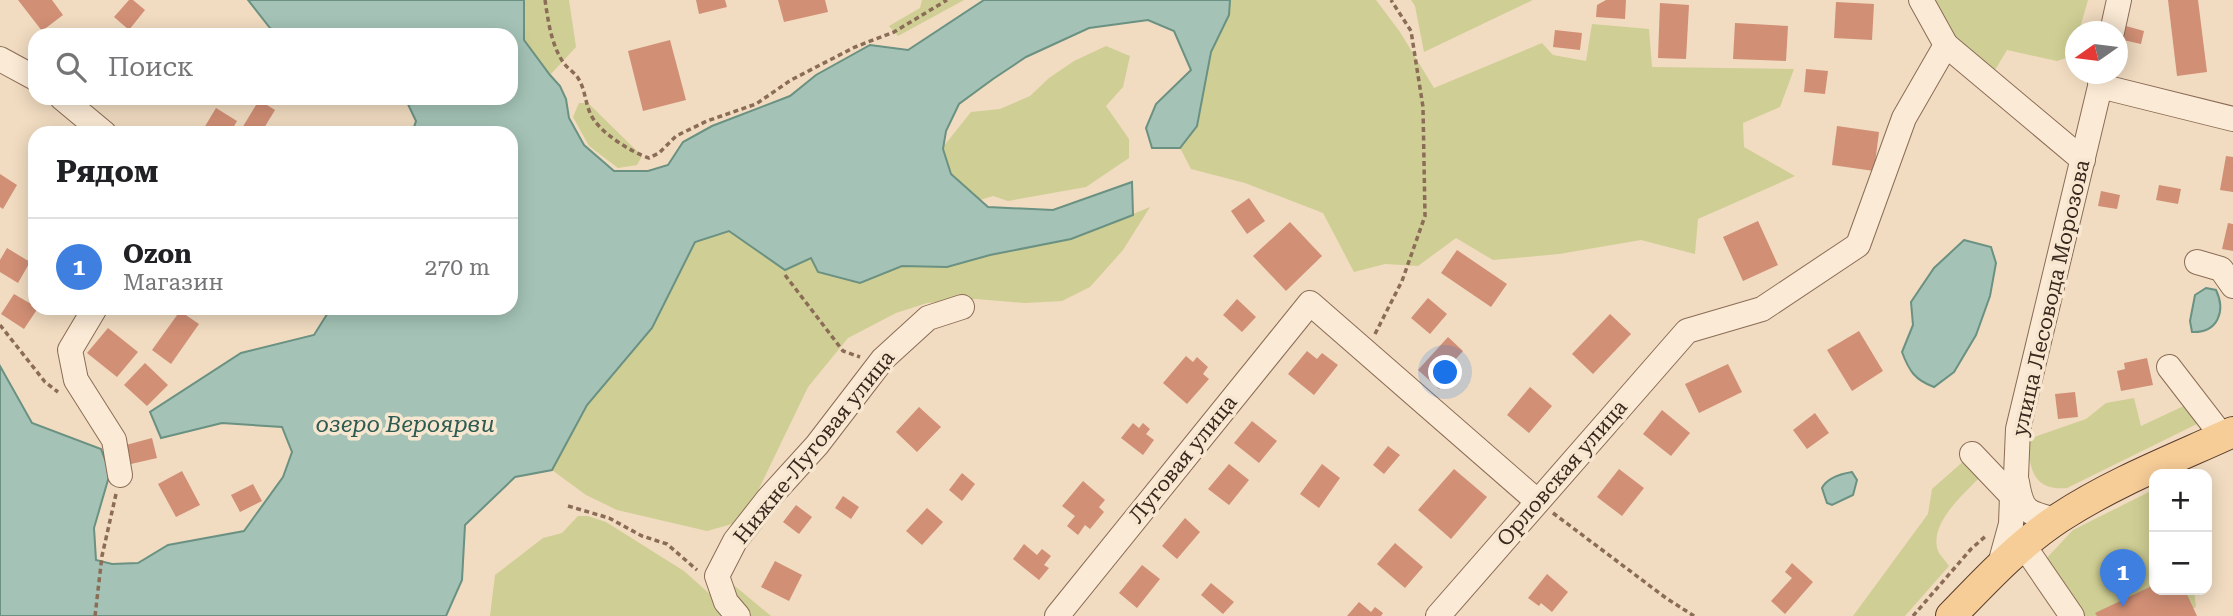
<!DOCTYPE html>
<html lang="ru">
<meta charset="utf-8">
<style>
body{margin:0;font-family:"Roboto Serif",serif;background:#f6f6f6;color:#202124}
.controls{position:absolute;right:21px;bottom:21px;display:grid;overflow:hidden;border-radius:14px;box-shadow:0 4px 18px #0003}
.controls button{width:63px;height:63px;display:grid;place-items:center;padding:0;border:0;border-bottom:2px solid #e0e0e0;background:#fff;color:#202124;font:35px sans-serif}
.compass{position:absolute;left:2065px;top:21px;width:63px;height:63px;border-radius:50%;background:#fff;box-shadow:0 4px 18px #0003;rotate:256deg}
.you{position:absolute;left:1446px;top:373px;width:24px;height:24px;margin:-18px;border:5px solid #fff;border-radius:50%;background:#1a73e8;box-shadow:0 0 0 10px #1a73e833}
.badge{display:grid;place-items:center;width:46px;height:46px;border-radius:50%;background:#7c3aed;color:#fff;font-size:23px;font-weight:700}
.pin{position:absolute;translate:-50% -58px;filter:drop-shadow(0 2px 4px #0008)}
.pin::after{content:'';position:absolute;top:37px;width:24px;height:21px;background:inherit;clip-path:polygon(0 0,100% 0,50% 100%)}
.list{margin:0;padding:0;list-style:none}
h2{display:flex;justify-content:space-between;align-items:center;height:91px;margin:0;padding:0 28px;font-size:30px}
h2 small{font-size:23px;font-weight:400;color:#757577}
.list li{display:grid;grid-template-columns:46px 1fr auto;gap:21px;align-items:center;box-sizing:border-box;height:98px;padding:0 28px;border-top:2px solid #e0e0e0}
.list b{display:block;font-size:26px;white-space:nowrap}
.list p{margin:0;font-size:23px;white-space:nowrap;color:#757577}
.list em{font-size:23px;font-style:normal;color:#757577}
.icon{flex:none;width:38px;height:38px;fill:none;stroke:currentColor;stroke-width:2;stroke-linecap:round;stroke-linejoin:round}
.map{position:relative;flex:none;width:2233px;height:616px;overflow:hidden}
.search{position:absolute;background:#fff;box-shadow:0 4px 18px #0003;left:28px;top:28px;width:490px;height:77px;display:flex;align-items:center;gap:18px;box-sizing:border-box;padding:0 24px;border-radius:21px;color:#757577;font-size:26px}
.panel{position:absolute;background:#fff;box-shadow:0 4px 18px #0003;left:28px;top:126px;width:490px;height:189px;border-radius:21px}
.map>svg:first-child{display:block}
.green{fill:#cfce94}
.water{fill:#a4c3b6;stroke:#6a9182;stroke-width:2}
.building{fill:#d18f75}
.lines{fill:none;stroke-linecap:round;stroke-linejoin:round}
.minor-casing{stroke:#8b6c57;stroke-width:26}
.major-casing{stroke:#593b2c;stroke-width:32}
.path{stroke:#8b6c57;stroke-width:3.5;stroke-dasharray:5 3.5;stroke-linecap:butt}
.minor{stroke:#fbead5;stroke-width:24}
.major{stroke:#f6cc97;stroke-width:30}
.labels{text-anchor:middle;stroke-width:7;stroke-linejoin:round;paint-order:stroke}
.street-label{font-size:21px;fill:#3a271d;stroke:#f7e7d1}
.water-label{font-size:23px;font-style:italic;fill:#2b5b51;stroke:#f7e7d1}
</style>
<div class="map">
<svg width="2233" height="616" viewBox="0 0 2233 616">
<rect width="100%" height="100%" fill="#f1dcc1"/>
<g class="green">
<path d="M248,0H569L576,47L550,75L560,86L566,99L569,118L584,145L614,171H648L668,165L683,142L712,126L790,96L816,75L870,45L908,50L984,0H1376L1400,32L1434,88L1542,43L1553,55L1586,61L1592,24L1649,29L1652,67L1794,69L1780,107L1743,123L1744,147L1795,176L1698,219L1695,254L1641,240L1559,254L1493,260L1456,238L1418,266L1385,264L1354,272L1323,213L1245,183L1191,169L1180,148H1152L1146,128L1156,104L1191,71L1174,31L1148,20L1089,28L1026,57L959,104L946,131L943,147L971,112L1000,109L1030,96L1049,78L1074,61L1106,46L1130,56L1123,87L1106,106L1129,139V158L1086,187L1008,201L993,196L980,200L989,207L1053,210L1132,182L1133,214L1150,207L1123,250L1090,287L1062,301L1025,303L976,299L927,303L896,313L848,338L808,387L754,499L732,524L707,531L617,510L586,495L552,470L515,477L465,525L462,580L446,616H0V366L32,423L101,449L110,473L94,528L96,560L112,564L138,563L168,545L244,531L283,477L292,452L282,427L222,423L161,438L150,412L241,353L314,335L331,308H511V133H412L416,121L405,98H511V35H282L270,28Z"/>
<path d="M922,0H964L898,36L889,26L920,8Z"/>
<path d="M1411,0H1533L1424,52L1415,6Z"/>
<path d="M1929,0H2088L2079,31L2076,32L2072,56L2057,61L2007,50L1995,70L1966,52Z"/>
<path d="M579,103H588L642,156L637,165L618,168L589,146L573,117Z"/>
<path d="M2134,398L2141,426L2188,404L2203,421L2067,488C2031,491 2029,466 2028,437L2031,438L2086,419L2106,403Z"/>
<path d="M1966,459L1982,475C1965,493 1926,525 1939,553C1942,557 1946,562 1949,566L1905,616H1853L1928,514L1932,489Z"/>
<path d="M2153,490L2154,590H2194L2196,607L2178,616H2082L2044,561L2073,530Z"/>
<path d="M578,516H588L606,522L684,571L712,596L723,616H490L495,575L543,538L562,533Z"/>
<path d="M730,582L771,616H748L732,598Z"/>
</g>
<g class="water">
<path d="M248,0H524V40L550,75L560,86L566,99L569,118L584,145L614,171H648L668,165L683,142L712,126L790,96L816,75L870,45L908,50L984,0H1230L1229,15L1211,52L1197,126L1180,148H1152L1146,128L1156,104L1191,70L1174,31L1148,20L1089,28L1026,57L993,79L959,104L946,131L943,149L951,174L988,207L1053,210L1132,182L1133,215L1071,239L990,255L947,267L902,266L860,283L818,272L811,258L785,270L729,231L695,242L652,328L587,405L552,470L515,477L465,525L462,580L446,616H0V366L32,423L101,449L110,473L94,528L96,560L112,564L138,563L168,545L244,531L283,477L292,452L282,427L222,423L161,438L150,412L241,353L314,335L331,308H511V133H412L416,121L405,98H511V35H282L270,28Z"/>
<path d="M1964,240L1991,247L1996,263L1990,296L1976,335L1954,372L1934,387C1915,380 1909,371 1902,352L1913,325L1911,302L1934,268Z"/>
<path d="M2206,288L2216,290C2226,311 2218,333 2192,332L2190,321L2195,295Z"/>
<path d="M1852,472L1857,480L1853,495L1832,505L1827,503L1822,488C1827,478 1840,474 1852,472Z"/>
</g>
<g class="building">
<path d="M18,0H52L63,15L42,31Z"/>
<path d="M129,0H133L145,10L129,30L114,17Z"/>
<path d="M696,0H725L727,7L699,14Z"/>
<path d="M778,0H825L828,12L784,22Z"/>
<path d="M1606,0H1626L1625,19L1596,17L1597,5Z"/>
<path d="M2168,0H2198L2207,72L2177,76Z"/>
<path d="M1836,2L1874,4L1872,40L1834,38Z"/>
<path d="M1660,3L1689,5L1686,59L1658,58Z"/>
<path d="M1735,23L1788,26L1786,61L1733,59Z"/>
<path d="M2126,26L2144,31L2141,44L2123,40Z"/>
<path d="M1555,30L1582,33L1580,50L1553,47Z"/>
<path d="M670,40L686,100L643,111L628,51Z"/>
<path d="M1806,69L1828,71L1825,94L1804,92Z"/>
<path d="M259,100L275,110L261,133H239Z"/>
<path d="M216,108L237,121L230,133H201Z"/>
<path d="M1837,126L1879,132L1874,171L1832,165Z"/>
<path d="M2226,156L2233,157V192L2220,190Z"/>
<path d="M0,174L17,185L3,209L0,207Z"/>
<path d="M2159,185L2181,189L2178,204L2156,200Z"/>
<path d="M2101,191L2120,195L2117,209L2098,206Z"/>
<path d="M1249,198L1265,221L1247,234L1231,211Z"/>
<path d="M1758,221L1778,265L1743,281L1723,237Z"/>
<path d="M1290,222L1322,256L1286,291L1253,256Z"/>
<path d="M2228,223L2233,224V251L2222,249Z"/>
<path d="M7,248L30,262L18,283L0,272V260Z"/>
<path d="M1457,250L1507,284L1491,307L1441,273Z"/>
<path d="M14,294L38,308L24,329L1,314Z"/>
<path d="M1428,298L1447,314L1430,334L1411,318Z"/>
<path d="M1237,299L1256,317L1242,332L1223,315Z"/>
<path d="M180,311L199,324L171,364L152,350Z"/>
<path d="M1610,314L1631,334L1593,374L1572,354Z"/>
<path d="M108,328L138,352L117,377L87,353Z"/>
<path d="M1859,331L1883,371L1852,391L1827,350Z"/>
<path d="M1448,337L1463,351L1453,362L1459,367L1439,389L1418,370Z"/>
<path d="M1307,351L1317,359L1322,353L1338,365L1314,395L1288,374Z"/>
<path d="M1186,356L1193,362L1197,357L1208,367L1203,374L1209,379L1187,404L1163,383Z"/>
<path d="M2147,358L2153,385L2121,391L2117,371L2125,369L2124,363Z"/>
<path d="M145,363L168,385L147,406L124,385Z"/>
<path d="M1728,364L1742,392L1699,413L1685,384Z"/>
<path d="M1530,387L1552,406L1529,433L1507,415Z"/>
<path d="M2075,392L2078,417L2058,419L2055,394Z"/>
<path d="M919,407L941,427L917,452L896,432Z"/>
<path d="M1662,410L1690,433L1671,456L1643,434Z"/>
<path d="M1815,413L1829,433L1807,449L1793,430Z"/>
<path d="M1252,421L1277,441L1259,463L1234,443Z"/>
<path d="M1133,423L1139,428L1143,423L1150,429L1146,434L1154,440L1143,455L1121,438Z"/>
<path d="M152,438L157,458L131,464L126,445Z"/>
<path d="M1388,446L1400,455L1384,474L1373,465Z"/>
<path d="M1229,464L1249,480L1229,505L1208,489Z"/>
<path d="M1322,464L1340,478L1319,508L1300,494Z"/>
<path d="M1454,469L1487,497L1451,539L1418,510Z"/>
<path d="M1619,469L1644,488L1622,516L1597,497Z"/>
<path d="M182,471L200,505L176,517L158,484Z"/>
<path d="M962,473L975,484L962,501L949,490Z"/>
<path d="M1083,481L1105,500L1099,507L1104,512L1090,529L1085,525L1078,535L1067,526L1075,516L1062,506Z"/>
<path d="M253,484L262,501L240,512L231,495Z"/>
<path d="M843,496L859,507L851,519L835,508Z"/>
<path d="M796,505L812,517L799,534L783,522Z"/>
<path d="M927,508L943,522L922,545L906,531Z"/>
<path d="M1185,518L1200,532L1177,559L1162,546Z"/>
<path d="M1395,543L1423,567L1405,588L1377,564Z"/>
<path d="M1024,544L1037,555L1042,549L1051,556L1044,565L1049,568L1039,580L1013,559Z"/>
<path d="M775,561L802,575L789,601L761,587Z"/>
<path d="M1792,563L1813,582L1785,614L1771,601L1792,578L1785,572Z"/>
<path d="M1142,565L1160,579L1137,608L1119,593Z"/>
<path d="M1547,574L1568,592L1552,612L1541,603L1539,606L1528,598Z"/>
<path d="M1211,583L1234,602L1223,614L1201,595Z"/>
<path d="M2154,585V590H2185L2197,616H2097L2095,613Z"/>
<path d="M1359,602L1371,612L1375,607L1383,613L1381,616H1347Z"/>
</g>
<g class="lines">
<g class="minor-casing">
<g id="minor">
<path d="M1921,0L1946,45"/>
<path d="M2112,32L2119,0"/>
<path d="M0,59L35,78"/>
<path d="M2100,86L2233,119"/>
<path d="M62,98L104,133"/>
<path d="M2197,262L2221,269L2233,286"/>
<path d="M95,308L70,350L76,380L114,440L120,475"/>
<path d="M2169,367L2223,437"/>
<path d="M1972,454L2012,496"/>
<path d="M2017,482C2022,513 2028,513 2057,520"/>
<path d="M2024,546L2072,616"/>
<path d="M2000,564L2011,524L2012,496L2016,476L2018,429L2103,74"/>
<path d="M738,616L726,602L717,576L735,541L768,499L817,445L883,359L928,318L962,307"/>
<path d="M1057,616L1310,303L1537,501"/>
<path d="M1438,616L1687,331L1762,309L1858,245L1904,118L1946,45L2083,160"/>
</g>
</g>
<g class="major-casing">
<path id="major" d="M1951,616C1985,581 2018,545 2059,518C2114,482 2174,459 2233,432"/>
</g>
<g class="path">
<path d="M545,0C548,20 551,44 563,62C567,68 574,72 578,78C585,89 585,101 590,113C598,132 631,152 649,158L659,153L676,136L707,121L756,104L791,80L855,47L894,32L947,0"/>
<path d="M785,275L843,351L860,357"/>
<path d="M0,325L45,382L58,392"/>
<path d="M1375,334L1402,281L1425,216L1423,107L1411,31L1391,0"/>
<path d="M568,506L609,518L642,536L667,544L697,570"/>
<path d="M1553,513L1666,598L1694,616"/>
<path d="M95,616L102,556L116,494"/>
<path d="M1913,616L1971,549L1987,535"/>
</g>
<use href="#minor" class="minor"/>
<use href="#major" class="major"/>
</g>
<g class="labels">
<g class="street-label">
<text transform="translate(2051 298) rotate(-77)" y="7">улица Лесовода Морозова</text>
<text transform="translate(814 447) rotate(-51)" y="7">Нижне-Луговая улица</text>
<text transform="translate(1183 459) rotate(-51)" y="7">Луговая улица</text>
<text transform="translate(1562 473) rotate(-49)" y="7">Орловская улица</text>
</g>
<g class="water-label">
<text x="405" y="432">озеро Вероярви</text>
</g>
</g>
</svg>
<div class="controls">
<button>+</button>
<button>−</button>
</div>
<svg class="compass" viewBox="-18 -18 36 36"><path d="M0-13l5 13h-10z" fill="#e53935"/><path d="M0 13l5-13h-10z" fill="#757577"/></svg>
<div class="you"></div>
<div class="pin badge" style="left:2123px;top:607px;background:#3f7fe0">1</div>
<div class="search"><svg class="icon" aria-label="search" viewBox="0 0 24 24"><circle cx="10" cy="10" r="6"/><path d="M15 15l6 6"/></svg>Поиск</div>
<section class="panel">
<h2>Рядом<small></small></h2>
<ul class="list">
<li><span class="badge" style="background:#3f7fe0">1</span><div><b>Ozon</b><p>Магазин</p></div><em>270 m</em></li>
</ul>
</section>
</div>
